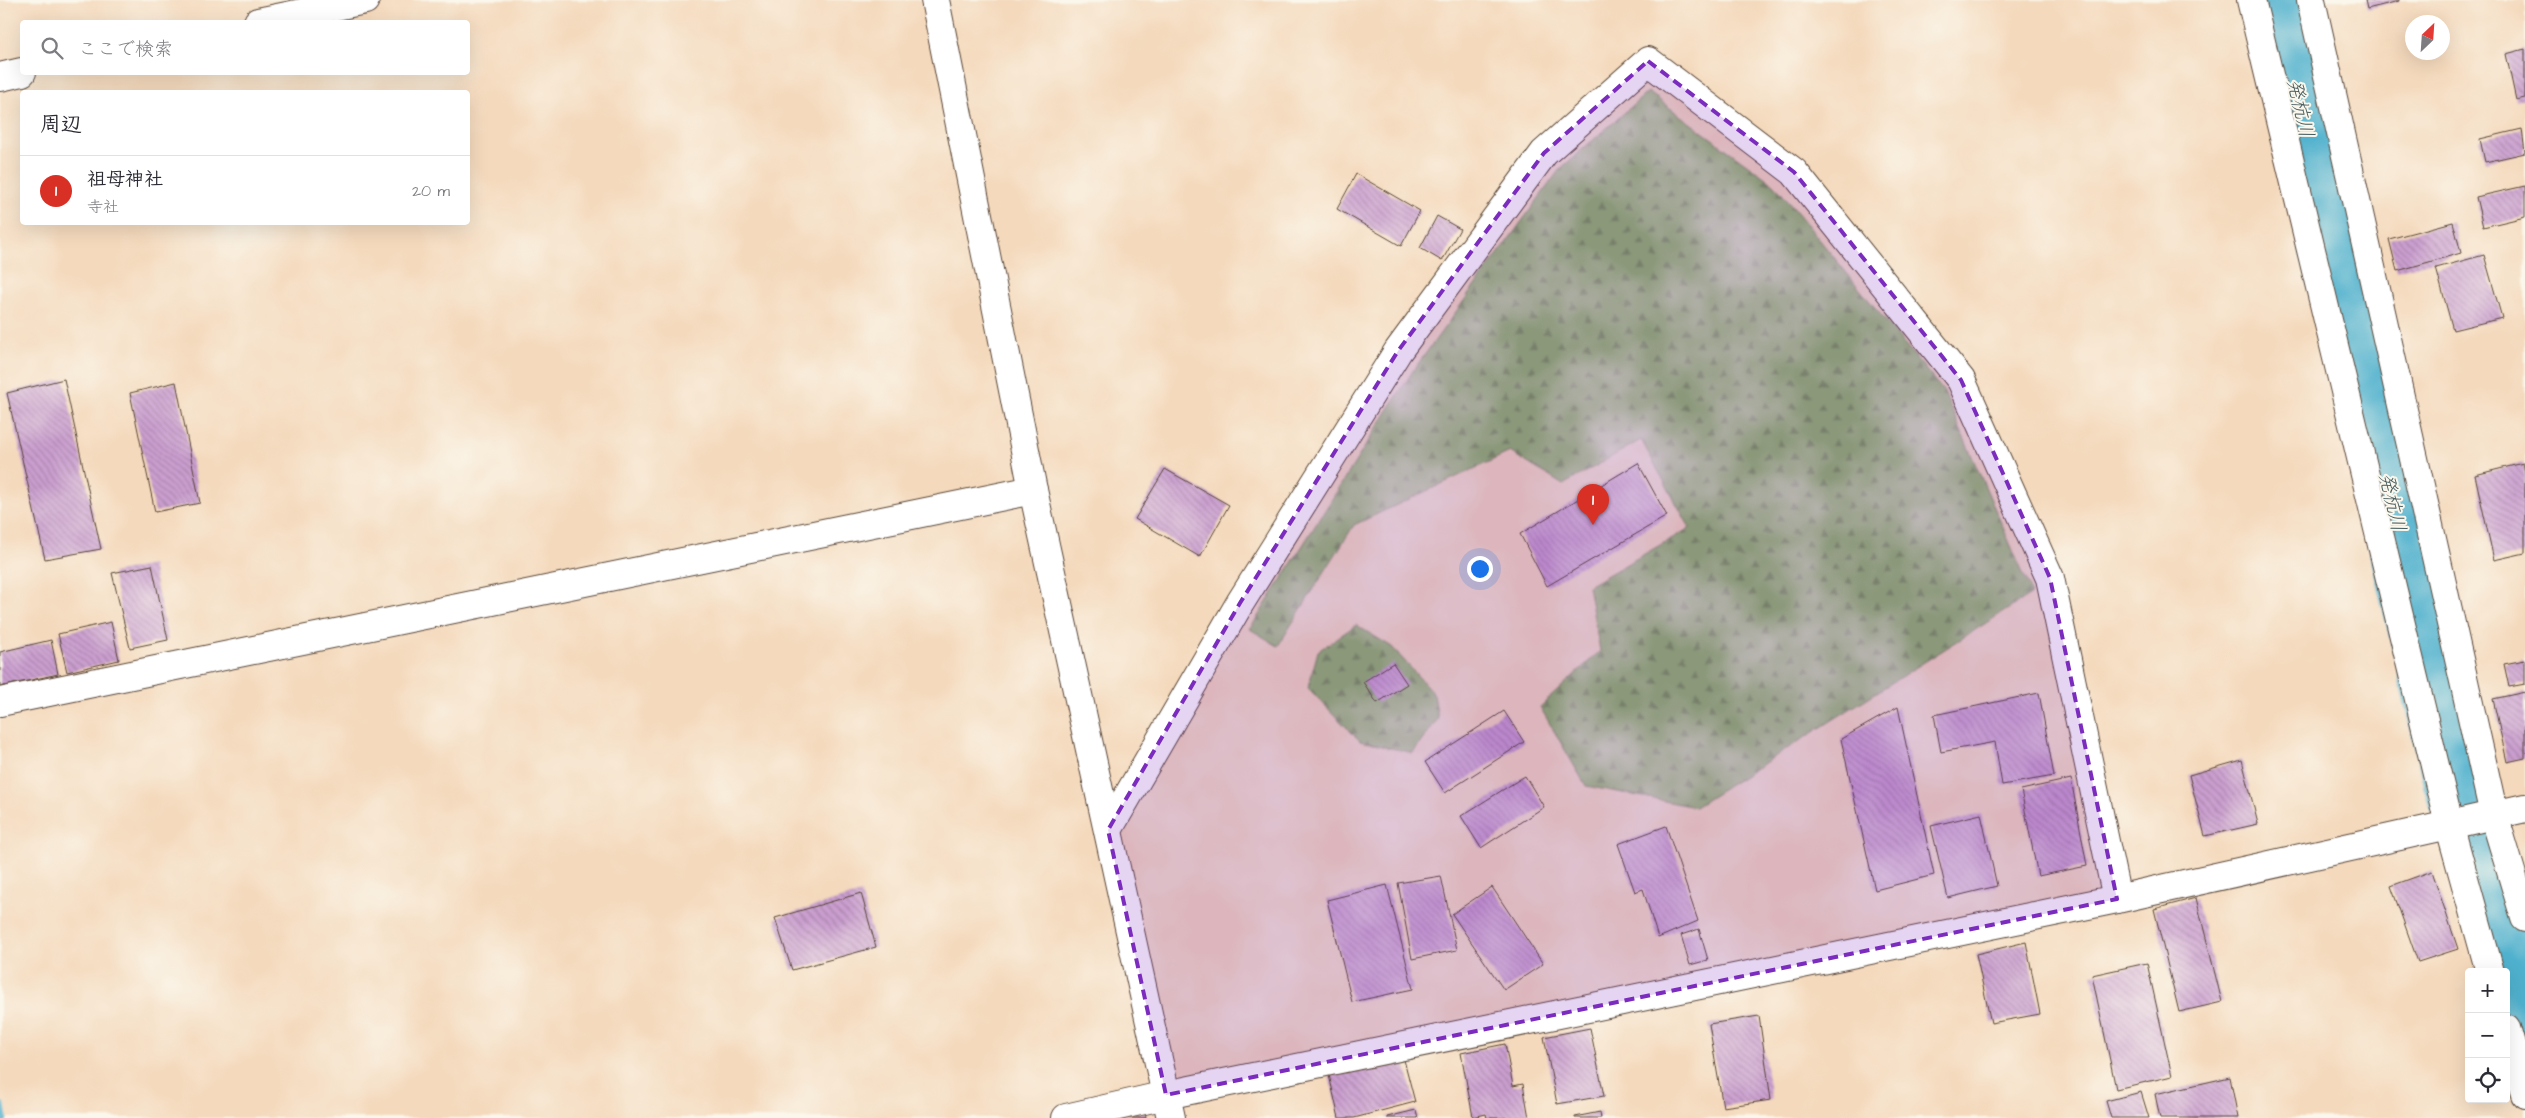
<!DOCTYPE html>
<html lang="ja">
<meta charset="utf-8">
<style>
body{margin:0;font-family:"Architects Daughter","Klee One",sans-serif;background:#f2f2f3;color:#2b2b33}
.controls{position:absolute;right:15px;bottom:15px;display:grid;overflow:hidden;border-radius:5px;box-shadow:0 5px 20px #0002}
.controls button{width:45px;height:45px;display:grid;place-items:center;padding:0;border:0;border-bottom:1px solid #e1e1e2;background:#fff;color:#2b2b33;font:25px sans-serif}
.compass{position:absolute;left:2405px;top:15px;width:45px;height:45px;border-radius:50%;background:#fff;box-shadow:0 5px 20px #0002;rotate:25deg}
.you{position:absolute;left:1479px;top:568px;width:18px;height:18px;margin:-12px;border:4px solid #fff;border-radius:50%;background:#1a73e8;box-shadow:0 0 0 8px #1a73e833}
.badge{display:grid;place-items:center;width:32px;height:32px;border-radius:50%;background:#d93025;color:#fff;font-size:16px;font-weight:700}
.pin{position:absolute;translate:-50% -41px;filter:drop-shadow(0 1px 2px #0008)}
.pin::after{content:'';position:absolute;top:26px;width:18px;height:15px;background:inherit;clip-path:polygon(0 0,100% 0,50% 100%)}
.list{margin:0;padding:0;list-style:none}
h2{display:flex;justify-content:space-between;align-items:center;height:65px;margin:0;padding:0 20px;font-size:21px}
h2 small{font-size:16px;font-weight:400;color:#7c7c81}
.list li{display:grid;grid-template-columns:32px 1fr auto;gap:15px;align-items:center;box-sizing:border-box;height:70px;padding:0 20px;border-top:1px solid #e1e1e2}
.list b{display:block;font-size:19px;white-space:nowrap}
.list p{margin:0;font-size:16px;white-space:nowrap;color:#7c7c81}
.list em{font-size:16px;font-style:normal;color:#7c7c81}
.icon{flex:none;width:28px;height:28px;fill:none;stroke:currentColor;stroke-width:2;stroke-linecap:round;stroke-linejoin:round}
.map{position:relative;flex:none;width:2525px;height:1118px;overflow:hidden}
.search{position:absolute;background:#fff;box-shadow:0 5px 20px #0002;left:20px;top:20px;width:450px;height:55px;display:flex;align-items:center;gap:12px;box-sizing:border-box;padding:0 18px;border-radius:5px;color:#7c7c81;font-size:19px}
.panel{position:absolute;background:#fff;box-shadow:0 5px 20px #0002;left:20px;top:90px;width:450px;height:135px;border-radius:5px}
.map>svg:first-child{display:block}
.forest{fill:url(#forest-firs);stroke:#656f44}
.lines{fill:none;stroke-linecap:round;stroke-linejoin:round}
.stream{stroke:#4fb1ce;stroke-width:11}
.river{stroke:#4fb1ce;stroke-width:68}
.building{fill:url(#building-back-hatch)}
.street-casing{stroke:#574436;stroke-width:30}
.street{stroke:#fff;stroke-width:28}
.marked{fill:#7b2cbf;fill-opacity:0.2;stroke:#7b2cbf;stroke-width:4;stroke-dasharray:10 6;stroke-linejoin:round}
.labels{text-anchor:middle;stroke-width:4;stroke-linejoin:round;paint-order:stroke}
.water-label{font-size:20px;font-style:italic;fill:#42595c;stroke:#fbf7ec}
</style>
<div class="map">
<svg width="2525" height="1118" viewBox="0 0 2525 1118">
<defs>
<pattern id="forest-firs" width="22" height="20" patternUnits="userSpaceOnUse" patternTransform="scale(1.25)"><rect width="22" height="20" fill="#8fb469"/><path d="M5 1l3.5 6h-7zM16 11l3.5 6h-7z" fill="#769356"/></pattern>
<pattern id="building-back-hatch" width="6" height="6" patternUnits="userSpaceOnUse" patternTransform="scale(1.25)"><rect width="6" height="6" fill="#cb9fd0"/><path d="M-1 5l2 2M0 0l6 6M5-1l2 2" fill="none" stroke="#a682a8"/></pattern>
</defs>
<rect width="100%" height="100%" fill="#fbf7ec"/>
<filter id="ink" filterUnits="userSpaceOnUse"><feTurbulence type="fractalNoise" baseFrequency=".02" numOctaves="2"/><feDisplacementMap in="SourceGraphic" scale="10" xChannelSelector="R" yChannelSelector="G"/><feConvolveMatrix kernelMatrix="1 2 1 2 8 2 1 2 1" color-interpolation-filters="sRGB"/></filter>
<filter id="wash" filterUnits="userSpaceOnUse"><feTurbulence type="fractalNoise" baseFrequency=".0096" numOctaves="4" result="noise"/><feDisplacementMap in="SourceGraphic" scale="20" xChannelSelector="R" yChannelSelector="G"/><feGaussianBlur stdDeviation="1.12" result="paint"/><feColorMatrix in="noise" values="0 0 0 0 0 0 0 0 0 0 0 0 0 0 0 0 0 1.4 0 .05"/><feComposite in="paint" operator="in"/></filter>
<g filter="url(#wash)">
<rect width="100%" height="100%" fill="#f4d9bc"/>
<g class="forest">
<path d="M1648,92L1774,184L1944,392L2032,594L1695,807L1586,786L1540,707L1600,651L1588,586L1690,528L1641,440L1563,485L1510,452L1354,525L1278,646L1250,629L1412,372L1560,169Z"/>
<path d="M1356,625L1392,647L1434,694L1438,719L1413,753L1360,741L1308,688L1318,651Z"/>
</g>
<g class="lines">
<path class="stream" d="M0,1107L2,1118"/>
<path class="river" d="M2276,0L2457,781L2525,1001"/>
</g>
<g id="blocks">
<g class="building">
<path d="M2365,0H2399V1L2367,9Z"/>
<path d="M2525,49V98L2516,100L2506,54Z"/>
<path d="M2522,129L2525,153L2485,162L2480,139Z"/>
<path d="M1356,174L1420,211L1401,246L1337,209Z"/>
<path d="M2525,186V217L2483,227L2476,197Z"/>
<path d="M1437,216L1460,229L1442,261L1420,248Z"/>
<path d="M2453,222L2461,253L2397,271L2389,239Z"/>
<path d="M2484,255L2502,318L2453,330L2436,268Z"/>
<path d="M64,379L101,549L45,559L7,393Z"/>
<path d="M176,382L200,503L155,512L130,393Z"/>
<path d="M1638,463L1667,516L1547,586L1520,534Z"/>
<path d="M2523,463L2525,473V553L2494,560L2475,475Z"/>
<path d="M1165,469L1229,505L1200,557L1135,519Z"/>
<path d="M152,565L168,640L130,648L112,573Z"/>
<path d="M111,622L119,660L67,672L58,634Z"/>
<path d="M51,640L58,674L0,687V652Z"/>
<path d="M2525,660V684L2509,687L2504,664Z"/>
<path d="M1393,663L1407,684L1377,703L1363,682Z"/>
<path d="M2525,692V758L2507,762L2493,699Z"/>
<path d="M2039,693L2054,776L2002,785L1995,742L1941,752L1934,715Z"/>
<path d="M1898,707L1934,875L1875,890L1841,739Z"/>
<path d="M1504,711L1524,742L1445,793L1425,762Z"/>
<path d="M2242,760L2258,824L2205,836L2189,775Z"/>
<path d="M1525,776L1544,807L1481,848L1461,816Z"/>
<path d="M2071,779L2087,866L2038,876L2021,790Z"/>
<path d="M1981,814L1997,886L1948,898L1931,826Z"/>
<path d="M1666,826L1698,921L1658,938L1643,889L1635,892L1618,844Z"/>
<path d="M2432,871L2458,949L2418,962L2391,886Z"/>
<path d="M1441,876L1457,950L1412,959L1398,883Z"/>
<path d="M1387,885L1413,989L1352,1002L1327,900Z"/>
<path d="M1492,887L1543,964L1504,990L1452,914Z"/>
<path d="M861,893L876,947L792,970L775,918Z"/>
<path d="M2196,898L2222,1002L2179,1012L2154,909Z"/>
<path d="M1699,929L1708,960L1690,965L1681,935Z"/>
<path d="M2026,942L2040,1014L1991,1023L1976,954Z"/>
<path d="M2147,963L2172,1076L2116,1089L2092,975Z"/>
<path d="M1759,1016L1771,1100L1723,1107L1709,1024Z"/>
<path d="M1590,1028L1604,1096L1557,1104L1544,1037Z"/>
<path d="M1505,1044L1513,1086L1523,1084L1529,1118H1487L1486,1114L1473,1117L1461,1053Z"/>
<path d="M1403,1056L1415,1102L1354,1118H1339L1329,1075Z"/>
<path d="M2230,1077L2238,1118H2160L2155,1094Z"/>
<path d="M2141,1092L2149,1118H2111L2106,1101Z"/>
<path d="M1416,1110L1418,1118H1387V1117Z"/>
<path d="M1145,1112L1146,1118H1114Z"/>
<path d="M1600,1112L1601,1118H1575V1117Z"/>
</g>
</g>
</g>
<g filter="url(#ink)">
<use href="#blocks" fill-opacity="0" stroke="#574436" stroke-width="1"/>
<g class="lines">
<g class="street-casing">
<g id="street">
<path d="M935,0L1033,490L1171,1118"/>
<path d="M2251,0L2449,824L2490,972"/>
<path d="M2311,0L2494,815L2525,918"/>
<path d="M258,22L365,0"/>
<path d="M0,77L22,72"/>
<path d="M0,702L1033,490"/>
<path d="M1108,830L1240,603L1398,351L1544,153L1648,61L1794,172L1961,380L2050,578L2117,899"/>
<path d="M2506,1028L2525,1094"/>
<path d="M1066,1118L1166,1095L2117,899L2525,808"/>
</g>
</g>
<use href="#street" class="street"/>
</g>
</g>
<path class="marked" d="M1648,61L1794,172L1961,380L2050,578L2117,899L1166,1095L1108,830L1240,603L1398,351L1544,153Z"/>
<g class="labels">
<g class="water-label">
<text transform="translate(2301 108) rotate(77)" y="7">発杭川</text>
<text transform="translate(2393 502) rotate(77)" y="7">発杭川</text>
</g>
</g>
</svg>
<div class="controls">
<button>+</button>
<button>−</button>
<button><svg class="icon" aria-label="locate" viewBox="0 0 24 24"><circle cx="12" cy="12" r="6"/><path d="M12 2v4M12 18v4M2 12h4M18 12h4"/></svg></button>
</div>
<svg class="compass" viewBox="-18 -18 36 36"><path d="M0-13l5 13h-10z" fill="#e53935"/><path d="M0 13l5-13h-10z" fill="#7c7c81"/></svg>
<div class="you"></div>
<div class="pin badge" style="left:1593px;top:525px">1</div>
<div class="search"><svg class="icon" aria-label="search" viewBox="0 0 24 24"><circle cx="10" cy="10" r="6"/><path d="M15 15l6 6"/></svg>ここで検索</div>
<section class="panel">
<h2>周辺<small></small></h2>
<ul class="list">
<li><span class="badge">1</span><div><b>祖母神社</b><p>寺社</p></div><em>20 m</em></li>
</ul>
</section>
</div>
